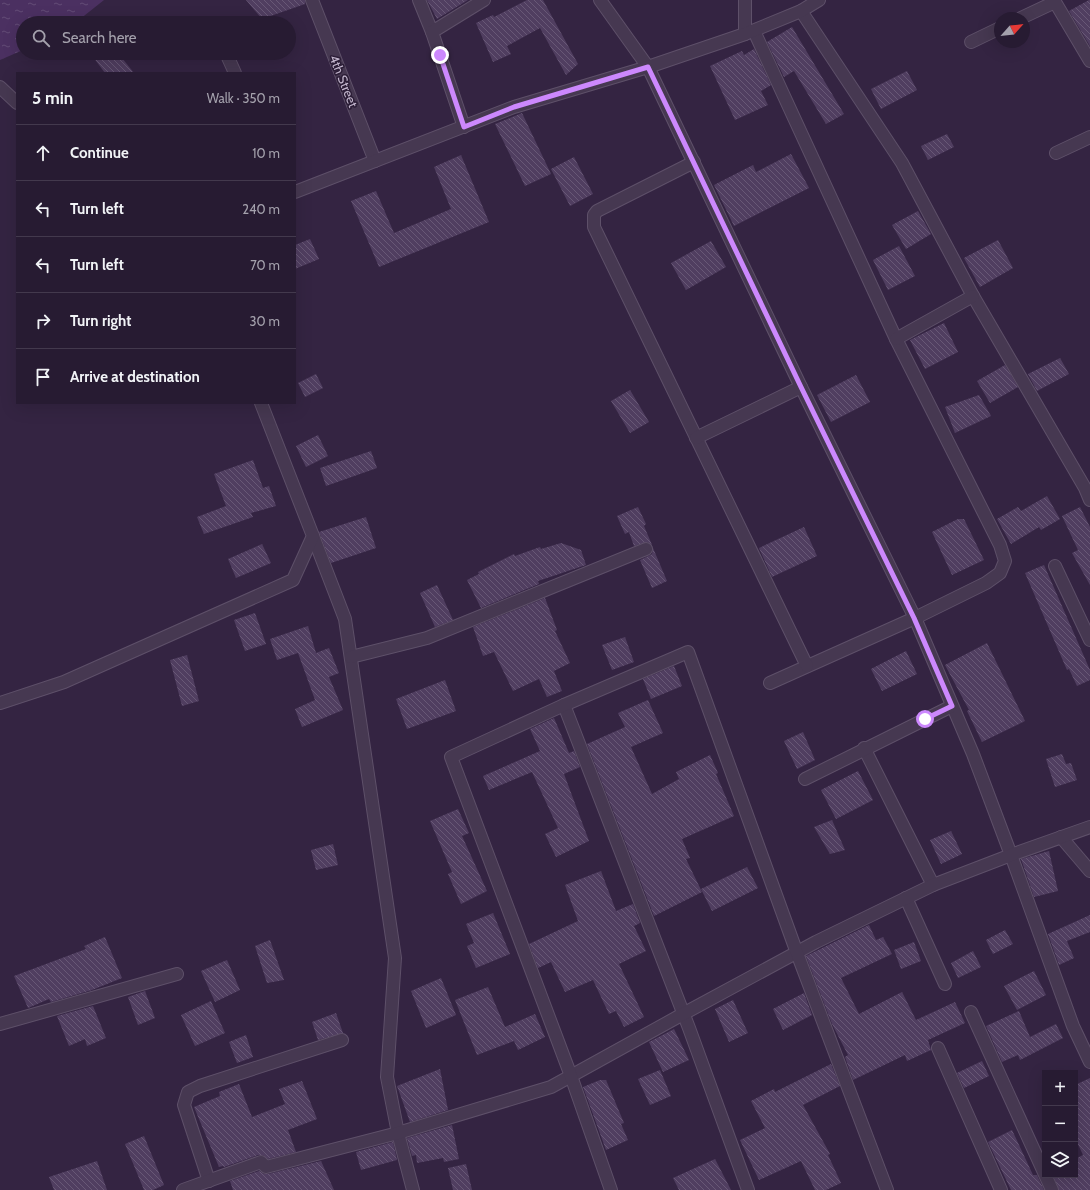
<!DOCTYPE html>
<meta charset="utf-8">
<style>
body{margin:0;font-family:Cabin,sans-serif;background:#2f243a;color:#f1f3f6}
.controls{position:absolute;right:12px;bottom:12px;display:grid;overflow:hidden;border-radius:0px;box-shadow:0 4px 16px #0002}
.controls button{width:36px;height:36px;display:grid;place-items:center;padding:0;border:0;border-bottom:1px solid #43394d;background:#271b32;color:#f1f3f6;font:20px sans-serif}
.compass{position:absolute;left:994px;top:12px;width:36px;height:36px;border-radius:50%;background:#271b32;box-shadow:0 4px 16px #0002;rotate:63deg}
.stop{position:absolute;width:12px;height:12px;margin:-9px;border:3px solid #cc88fd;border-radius:50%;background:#fff}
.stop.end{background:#cc88fd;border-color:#fff;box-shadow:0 1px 4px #0008}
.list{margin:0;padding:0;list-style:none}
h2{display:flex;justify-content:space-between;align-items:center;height:52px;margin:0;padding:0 16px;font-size:17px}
h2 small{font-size:13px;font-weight:400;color:#a4a1ac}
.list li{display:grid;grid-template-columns:26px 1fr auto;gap:12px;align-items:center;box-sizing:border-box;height:56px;padding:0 16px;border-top:1px solid #43394d}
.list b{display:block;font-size:15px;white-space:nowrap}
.list em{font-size:13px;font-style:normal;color:#a4a1ac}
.icon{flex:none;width:22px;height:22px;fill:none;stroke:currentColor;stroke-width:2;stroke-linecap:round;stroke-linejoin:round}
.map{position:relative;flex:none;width:1090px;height:1190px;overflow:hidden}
.search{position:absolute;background:#271b32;box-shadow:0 4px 16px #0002;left:16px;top:16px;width:280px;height:44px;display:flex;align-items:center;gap:10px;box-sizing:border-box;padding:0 14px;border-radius:22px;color:#a4a1ac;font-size:15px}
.panel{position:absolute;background:#271b32;box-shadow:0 4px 16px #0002;left:16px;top:72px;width:280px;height:332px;border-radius:0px}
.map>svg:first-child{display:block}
.water{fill:url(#water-ripples)}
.building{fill:url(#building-back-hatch)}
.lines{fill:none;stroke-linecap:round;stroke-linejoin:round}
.minor-casing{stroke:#5e5069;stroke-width:14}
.minor{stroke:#463851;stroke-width:12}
.route{stroke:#cc88fd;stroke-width:5}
.labels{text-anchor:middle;stroke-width:3;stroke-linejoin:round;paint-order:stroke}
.street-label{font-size:13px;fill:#c2b5cc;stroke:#2b1d36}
</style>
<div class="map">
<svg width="1090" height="1190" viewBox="0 0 1090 1190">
<defs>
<pattern id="water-ripples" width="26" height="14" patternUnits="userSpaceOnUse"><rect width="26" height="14" fill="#4b3061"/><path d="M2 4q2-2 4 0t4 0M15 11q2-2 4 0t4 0" fill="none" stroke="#634c76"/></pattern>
<pattern id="building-back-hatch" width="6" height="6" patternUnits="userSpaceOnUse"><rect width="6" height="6" fill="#503e60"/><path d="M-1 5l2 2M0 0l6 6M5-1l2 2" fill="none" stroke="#685876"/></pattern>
</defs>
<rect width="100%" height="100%" fill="#342442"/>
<path class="water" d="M0,0H104L75,23H23V50L0,60Z"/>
<g class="building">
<path d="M246,0H305V4L262,19Z"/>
<path d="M427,0H468L437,19Z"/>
<path d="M527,0H543L578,64L566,75L540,28L507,46L511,54L493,62L476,23L493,15L494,17Z"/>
<path d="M1089,0H1090V46L1069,11Z"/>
<path d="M792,27L844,114L826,124L794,71L784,77L767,42Z"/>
<path d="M754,49L771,85L761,91L768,105L735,120L710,66L742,51L744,55Z"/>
<path d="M90,53H118L134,73H105Z"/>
<path d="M907,71L917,90L881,109L871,89Z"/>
<path d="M522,113L551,174L525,186L495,124Z"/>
<path d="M947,134L954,147L928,160L921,146Z"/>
<path d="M791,154L809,188L734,226L714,185L753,165L756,172Z"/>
<path d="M461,155L489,222L379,267L351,201L376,191L394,233L451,209L434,167Z"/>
<path d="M574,157L593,194L570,206L551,169Z"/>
<path d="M918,211L931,234L906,249L892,225Z"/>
<path d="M310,239L319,259L295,269V245Z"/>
<path d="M998,240L1013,268L980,287L964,258Z"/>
<path d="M711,241L726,267L686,290L671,263Z"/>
<path d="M899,246L915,276L888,290L873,260Z"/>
<path d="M944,323L958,352L925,369L910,340Z"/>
<path d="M1060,358L1069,374L1037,391L1028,374Z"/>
<path d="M1005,365L1018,387L990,403L977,381Z"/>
<path d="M316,374L323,388L305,397L298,383Z"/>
<path d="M856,375L870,402L831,422L817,395Z"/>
<path d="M630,390L649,422L630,433L611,401Z"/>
<path d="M979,395L991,416L955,433L945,407Z"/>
<path d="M318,435L328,456L306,467L296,446Z"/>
<path d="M371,451L377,468L326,486L320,468Z"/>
<path d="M253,460L263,488L269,486L276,506L251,513L253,517L204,534L197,517L226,506L214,474Z"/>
<path d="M1047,496L1060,519L1041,530L1039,527L1011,544L997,519L1018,507L1021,511Z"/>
<path d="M638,507L646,524L644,526L652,545L647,542L634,546L629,532L625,534L617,516Z"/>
<path d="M1080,507L1090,527V585L1072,553L1078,550L1062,516Z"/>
<path d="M366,517L376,548L331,563L319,532Z"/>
<path d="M958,519H964L984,560L952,575L932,532Z"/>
<path d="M804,527L817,556L772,577L759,548Z"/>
<path d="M561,543L581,550L586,565L538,581L539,584L481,608L467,580L479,574L478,572L514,554L515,556L540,547L541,549Z"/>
<path d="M262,544L271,563L236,578L228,559Z"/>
<path d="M653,548L667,581L652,588L640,560L652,554Z"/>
<path d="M1044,565L1090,670V680L1077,686L1069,669L1067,670L1025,573Z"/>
<path d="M437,585L453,620L435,627L420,593Z"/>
<path d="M545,598L557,630L555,631L570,663L554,671L562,691L547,697L539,679L513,691L494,652L483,656L473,627Z"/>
<path d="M255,613L266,644L245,651L234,620Z"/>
<path d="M308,626L316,653L329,648L339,673L329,677L343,710L302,727L295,709L315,700L298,653L277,660L270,639Z"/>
<path d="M625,637L634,662L612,670L602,645Z"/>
<path d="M987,643L1025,721L982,742L967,711L969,710L945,665Z"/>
<path d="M906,651L917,674L882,691L871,669Z"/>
<path d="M187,655L199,701L182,706L170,660Z"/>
<path d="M674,666L682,686L651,699L643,679Z"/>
<path d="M445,680L456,711L407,729L396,699Z"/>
<path d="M648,700L663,733L631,747L652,794L679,779L676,772L710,755L718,773L716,774L734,816L682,839L690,858L686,859L702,892L654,916L587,744L625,727L618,713Z"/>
<path d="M554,718L569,753L574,751L580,767L564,774L589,841L556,857L545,834L558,828L532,772L489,790L483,776L540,751L530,729Z"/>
<path d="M803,732L815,760L797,769L784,741Z"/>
<path d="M1062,754L1066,764L1071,763L1077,780L1055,787L1046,759Z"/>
<path d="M858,771L873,800L836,819L821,790Z"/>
<path d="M458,809L469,833L462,836L487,891L461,904L448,874L452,872L430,821Z"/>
<path d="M832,820L845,850L830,854L814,827Z"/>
<path d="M951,831L962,854L941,864L930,840Z"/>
<path d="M333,844L338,865L316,870L311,850Z"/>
<path d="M1049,851L1058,891L1034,897L1021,859Z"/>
<path d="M747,867L758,888L712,911L701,889Z"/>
<path d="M601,871L616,911L633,904L640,923L634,926L646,951L619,964L644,1017L624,1027L616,1011L609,1014L593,980L565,992L551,962L538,968L529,944L578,921L565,885Z"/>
<path d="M493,913L510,954L476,968L467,946L474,943L466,924Z"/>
<path d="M1090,915V932L1067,941L1074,958L1059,965L1048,934Z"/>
<path d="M869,925L876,940L883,937L892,954L841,978L859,1014L902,992L916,1020L955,1002L965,1023L928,1040L931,1050L907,1061L905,1055L853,1080L845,1057L848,1055L832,1024L806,956Z"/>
<path d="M1005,930L1013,944L993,954L986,940Z"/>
<path d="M105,937L122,978L92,990L51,1002L49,999L28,1008L14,976L86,949L84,946Z"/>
<path d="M270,940L284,980L267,983L255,946Z"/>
<path d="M914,942L921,961L901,969L894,950Z"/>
<path d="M973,951L981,967L958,978L951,963Z"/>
<path d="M227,960L240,990L215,1002L201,971Z"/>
<path d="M1034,971L1046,995L1017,1010L1004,986Z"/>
<path d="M441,978L456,1015L426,1028L411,991Z"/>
<path d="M488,987L505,1027L535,1014L545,1037L518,1050L514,1041L477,1055L455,1000Z"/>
<path d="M145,991L155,1018L138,1025L128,997Z"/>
<path d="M804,993L812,1015L783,1030L773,1009Z"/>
<path d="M733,1000L748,1033L729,1042L715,1009Z"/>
<path d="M211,1001L225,1033L195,1046L181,1015Z"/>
<path d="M93,1006L106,1038L87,1046L85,1039L69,1046L57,1016Z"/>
<path d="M1019,1011L1030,1037L1056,1024L1063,1038L1020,1060L1018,1055L1002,1062L986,1026Z"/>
<path d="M336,1013L343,1033L318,1040L312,1022Z"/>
<path d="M674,1029L689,1060L663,1072L649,1042Z"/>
<path d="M246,1035L253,1057L237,1063L229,1042Z"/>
<path d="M982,1061L989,1076L964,1088L957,1073Z"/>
<path d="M831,1064L840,1086L803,1105L830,1154L828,1155L841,1183L826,1190H815L801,1161L759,1180L740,1140L765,1128L751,1101L774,1089L775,1092Z"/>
<path d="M440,1069L448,1110L410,1122L397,1086Z"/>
<path d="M660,1070L671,1096L650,1105L638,1079Z"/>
<path d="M1090,1078V1190H1059L1053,1175H1075V1159L1083,1155L1075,1138V1085Z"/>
<path d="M600,1080H606L624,1123L621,1124L628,1140L606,1150L583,1087Z"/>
<path d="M302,1081L317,1119L288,1130L296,1152L268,1159L263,1155H258L224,1167L223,1166L219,1167L194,1107L220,1096L219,1092L239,1084L252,1117L285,1104L279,1089Z"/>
<path d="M452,1125L459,1159L444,1162L443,1158L417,1163L416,1155L412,1156L407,1138Z"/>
<path d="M1012,1130L1033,1175H1037L1044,1190H1011L988,1142Z"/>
<path d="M144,1136L164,1185L153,1190H144L125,1144Z"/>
<path d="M393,1142L397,1160L361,1170L356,1152Z"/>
<path d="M715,1159L731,1190H679L673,1178Z"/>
<path d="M97,1161L107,1190H54L49,1177Z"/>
<path d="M321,1161L334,1190H233L230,1181L259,1171L264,1174H268Z"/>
<path d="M466,1164L472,1190H453L448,1168Z"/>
</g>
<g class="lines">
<g class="minor-casing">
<g id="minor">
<path d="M312,0L375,161"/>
<path d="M419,0L432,32"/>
<path d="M600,0L648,67L801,387L915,618L973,754L1011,855L1073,1026L1090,1062"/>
<path d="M745,0V34"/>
<path d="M801,11L902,163L973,296L1085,488L1090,500"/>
<path d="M1021,18L1055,2L1090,61"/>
<path d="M754,31L896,339L1000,545L1005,561L1000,573L986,583L915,618L770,683"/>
<path d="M971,42L1000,28"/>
<path d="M226,53L235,73"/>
<path d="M0,87L17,103"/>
<path d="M464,127L432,32L484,0"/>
<path d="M1056,153L1090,137"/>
<path d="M694,162L597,211L594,215V227L807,666"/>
<path d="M295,192L514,107L648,67L745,34L801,11L819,0"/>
<path d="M896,339L973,296"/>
<path d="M696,438L801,387"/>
<path d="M313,536L345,619L395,958L387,1077L398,1133L413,1190"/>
<path d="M1055,566L1090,640"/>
<path d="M351,657L427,638L646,549"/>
<path d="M0,703L64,682L293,580L313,536L261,403"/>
<path d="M564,705L689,1028L748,1190"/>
<path d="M864,748L933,885"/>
<path d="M805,779L952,706"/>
<path d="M1061,837L1090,871"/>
<path d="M906,898L945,984"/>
<path d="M971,1012L1052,1190"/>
<path d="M0,1024L177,974"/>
<path d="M938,1048L1001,1190"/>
<path d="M209,1181L184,1105L188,1092L200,1086L342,1040"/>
<path d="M183,1190L261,1162L266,1167L398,1133L551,1087L683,1014L816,942L933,885L1011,855L1090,827"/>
<path d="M611,1190L571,1076L451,757L564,705L688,652L797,953L887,1190"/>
</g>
</g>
<use href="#minor" class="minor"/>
</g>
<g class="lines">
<path class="route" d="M440,55L464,127L514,107L648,67L801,387L914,618L952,706L925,719"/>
</g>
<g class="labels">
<g class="street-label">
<text transform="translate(344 81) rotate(68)" y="5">4th Street</text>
</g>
</g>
</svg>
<div class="controls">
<button>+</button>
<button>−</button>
<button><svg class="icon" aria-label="layers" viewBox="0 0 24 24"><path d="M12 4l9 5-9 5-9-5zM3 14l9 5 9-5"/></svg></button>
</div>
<svg class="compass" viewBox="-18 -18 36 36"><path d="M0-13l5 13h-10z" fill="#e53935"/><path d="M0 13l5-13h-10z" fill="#a4a1ac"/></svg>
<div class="stop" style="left:925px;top:719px"></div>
<div class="stop end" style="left:440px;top:55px"></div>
<div class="search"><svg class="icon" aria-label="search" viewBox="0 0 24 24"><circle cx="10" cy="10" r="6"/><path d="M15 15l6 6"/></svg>Search here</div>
<section class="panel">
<h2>5 min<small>Walk · 350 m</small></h2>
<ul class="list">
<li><svg class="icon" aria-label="ahead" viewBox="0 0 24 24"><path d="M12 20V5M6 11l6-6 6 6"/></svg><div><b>Continue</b></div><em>10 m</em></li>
<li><svg class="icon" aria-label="left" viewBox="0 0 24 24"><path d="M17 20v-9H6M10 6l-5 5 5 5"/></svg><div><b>Turn left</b></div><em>240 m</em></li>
<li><svg class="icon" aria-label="left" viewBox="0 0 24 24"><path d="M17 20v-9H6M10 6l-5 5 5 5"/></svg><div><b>Turn left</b></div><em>70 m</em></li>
<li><svg class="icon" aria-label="right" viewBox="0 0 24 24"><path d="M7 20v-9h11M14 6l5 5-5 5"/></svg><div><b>Turn right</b></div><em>30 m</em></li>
<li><svg class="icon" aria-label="arrive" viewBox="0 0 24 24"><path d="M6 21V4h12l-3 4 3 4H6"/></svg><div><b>Arrive at destination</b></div></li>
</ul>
</section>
</div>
